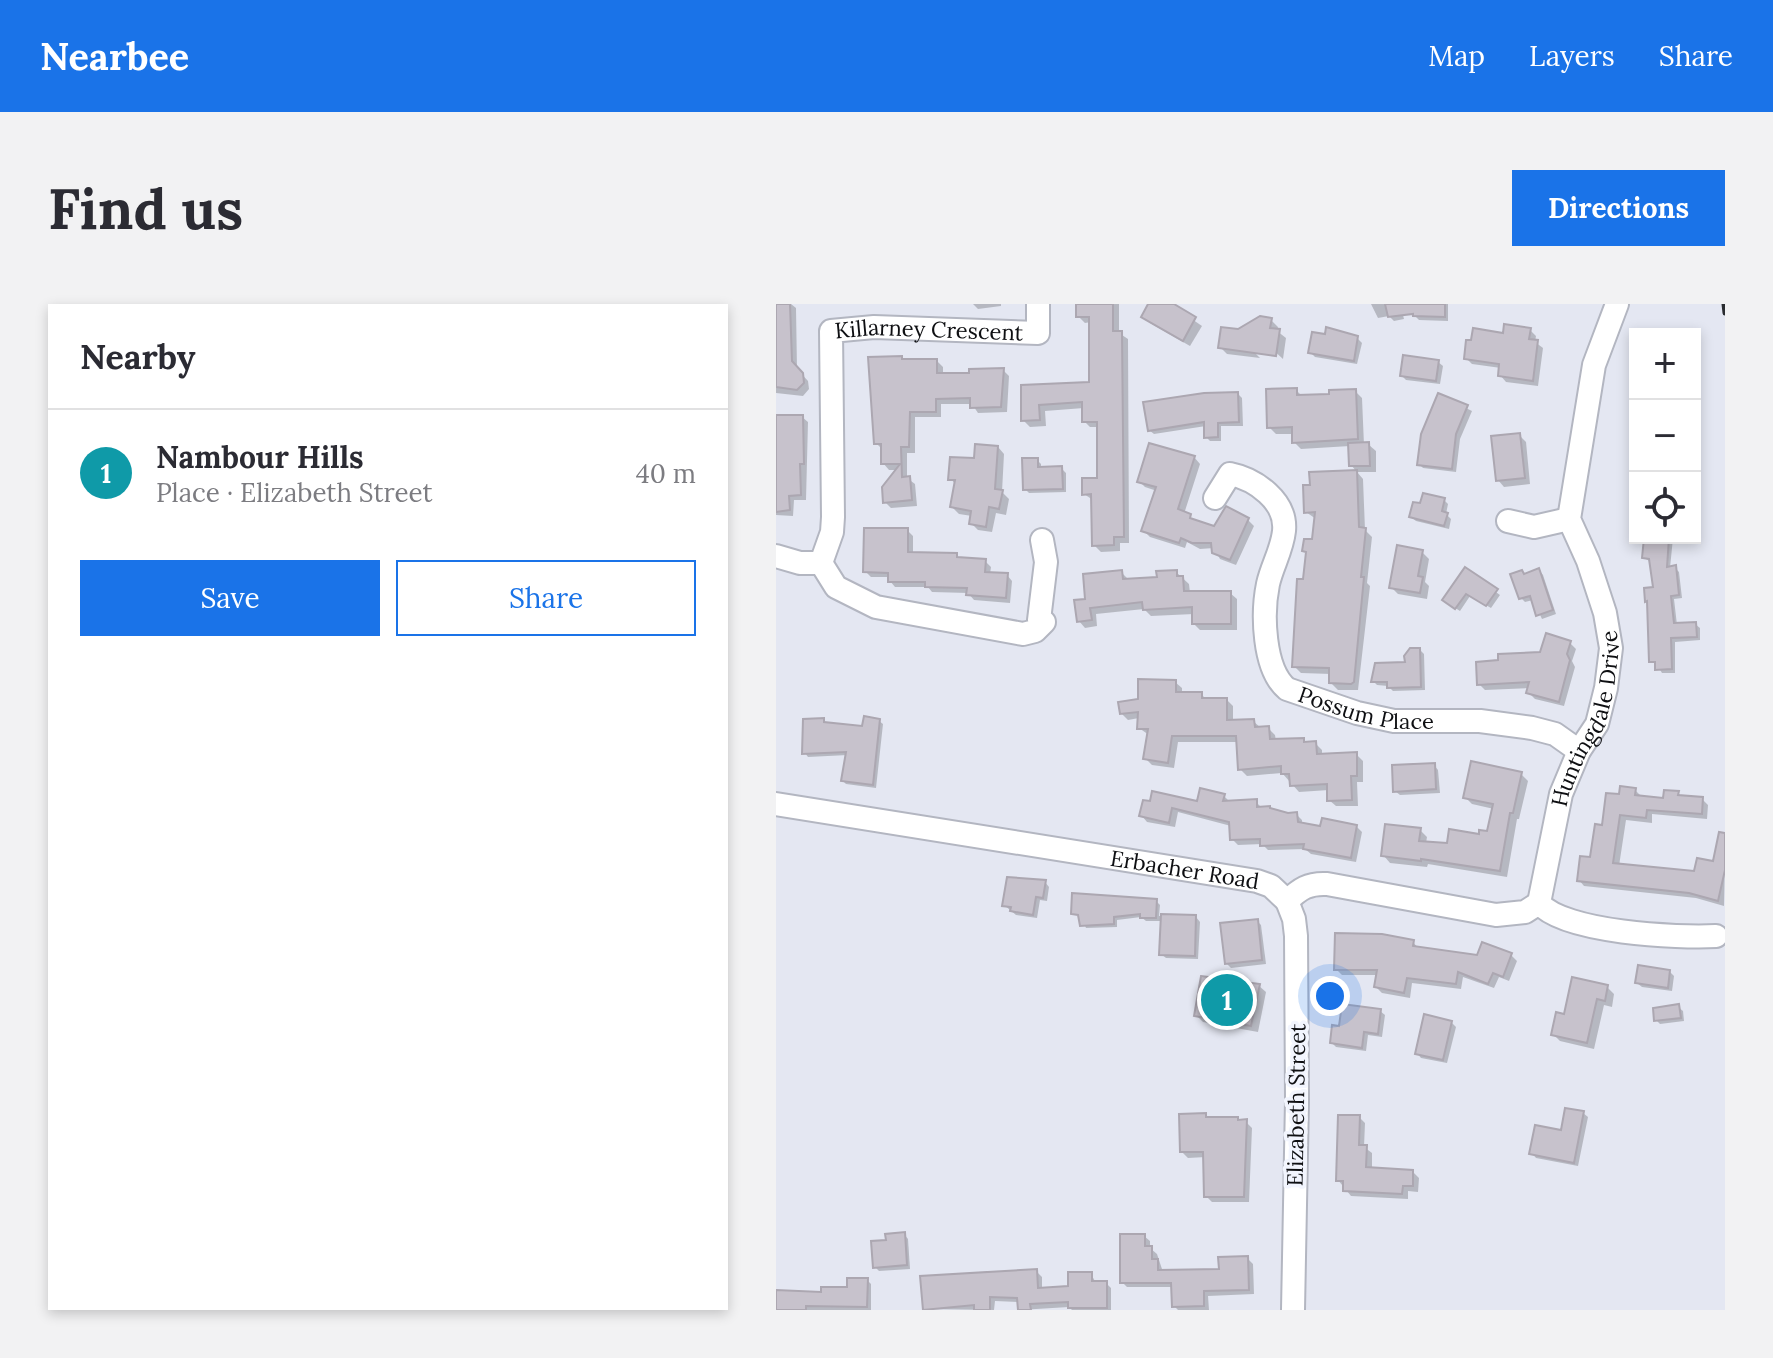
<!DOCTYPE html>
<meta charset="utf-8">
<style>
body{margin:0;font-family:Lora,serif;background:#f2f2f3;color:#2b2b33}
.controls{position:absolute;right:24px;top:24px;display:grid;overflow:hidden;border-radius:0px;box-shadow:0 4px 12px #0003}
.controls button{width:72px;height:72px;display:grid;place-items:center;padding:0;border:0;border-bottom:2px solid #e1e1e2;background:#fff;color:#2b2b33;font:40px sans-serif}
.you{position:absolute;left:554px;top:692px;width:28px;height:28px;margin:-20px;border:6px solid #fff;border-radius:50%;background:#1a73e8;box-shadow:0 0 0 12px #1a73e833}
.badge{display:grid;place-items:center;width:52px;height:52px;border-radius:50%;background:#1a73e8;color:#fff;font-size:26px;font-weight:700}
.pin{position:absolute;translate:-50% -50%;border:4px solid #fff;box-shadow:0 2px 8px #0006}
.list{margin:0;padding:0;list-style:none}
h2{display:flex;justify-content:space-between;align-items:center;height:104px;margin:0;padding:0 32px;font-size:34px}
h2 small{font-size:26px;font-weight:400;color:#7c7c81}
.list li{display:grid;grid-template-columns:52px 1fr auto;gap:24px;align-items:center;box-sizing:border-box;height:128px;padding:0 32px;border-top:2px solid #e1e1e2}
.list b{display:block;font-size:30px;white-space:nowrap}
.list p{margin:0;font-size:26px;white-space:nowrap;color:#7c7c81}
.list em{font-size:26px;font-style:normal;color:#7c7c81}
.actions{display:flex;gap:16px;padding:24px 32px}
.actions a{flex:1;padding:18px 0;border:2px solid #1a73e8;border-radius:0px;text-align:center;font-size:28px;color:#1a73e8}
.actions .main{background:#1a73e8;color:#fff}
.icon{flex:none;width:44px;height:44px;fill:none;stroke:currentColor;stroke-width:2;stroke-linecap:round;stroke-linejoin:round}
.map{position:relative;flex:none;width:949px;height:1006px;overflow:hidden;border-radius:0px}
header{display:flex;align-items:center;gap:48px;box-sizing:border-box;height:112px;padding:0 40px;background:#1a73e8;color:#fff}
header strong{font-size:38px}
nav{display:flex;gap:44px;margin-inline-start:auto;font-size:28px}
.intro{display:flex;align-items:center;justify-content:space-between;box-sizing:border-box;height:192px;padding:0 48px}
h1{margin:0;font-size:56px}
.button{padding:20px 36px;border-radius:0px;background:#1a73e8;color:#fff;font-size:28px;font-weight:700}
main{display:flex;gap:48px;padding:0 48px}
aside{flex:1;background:#fff;border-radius:0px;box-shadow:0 4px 12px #0003}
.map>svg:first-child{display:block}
.shadow{fill:#0003}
.building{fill:#c7c2cc;stroke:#aca7b1;stroke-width:2}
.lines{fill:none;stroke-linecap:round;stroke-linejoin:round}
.minor-casing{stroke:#b3b6c1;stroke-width:26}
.minor{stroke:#fff;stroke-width:22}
.rail{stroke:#2a2c30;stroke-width:5}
.labels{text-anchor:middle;stroke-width:7;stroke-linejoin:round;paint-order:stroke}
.street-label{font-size:22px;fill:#0e0f12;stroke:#f2f5fe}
</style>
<header>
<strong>Nearbee</strong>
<nav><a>Map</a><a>Layers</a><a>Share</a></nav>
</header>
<div class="intro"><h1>Find us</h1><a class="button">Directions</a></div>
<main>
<aside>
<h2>Nearby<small></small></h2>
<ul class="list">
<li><span class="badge" style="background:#0f9aa8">1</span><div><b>Nambour Hills</b><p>Place · Elizabeth Street</p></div><em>40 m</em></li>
</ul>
<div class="actions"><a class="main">Save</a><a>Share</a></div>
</aside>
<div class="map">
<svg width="949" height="1006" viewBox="0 0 949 1006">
<rect width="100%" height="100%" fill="#e4e7f2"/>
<g class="shadow">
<path d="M0,0H15L20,4L21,65L32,77L33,85L27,92L0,89Z"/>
<path d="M197,0H225V2L202,5Z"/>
<path d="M301,0H343V29L352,35L353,239H344V247L325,248L318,241L317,196L308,190L323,176V123H314L308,117V104L269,107L270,122L254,123L247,116V83L315,80V18L309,19L302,12Z"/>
<path d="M374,0H394L426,22L414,42L374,19L367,12Z"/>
<path d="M595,0H624L628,15L618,17L613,12L602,14Z"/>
<path d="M639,0H672V17L643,16L639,12Z"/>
<path d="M495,16L502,23L501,27L510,34L507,55L478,28Z"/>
<path d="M754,26L760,32L759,38L767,44L762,82L730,78L724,71L725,64L696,60L690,54L729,31Z"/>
<path d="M446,30L480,50L484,54L451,50L444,43Z"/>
<path d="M581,34L586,39L581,60L539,53L534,48Z"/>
<path d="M125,54L128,57H161L167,63V71H195L227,66L233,72L231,108L202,109L196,100H165V113H139V149H131V174L139,180L141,202L115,204L109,198L122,166H113L107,159V146L100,139Z"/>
<path d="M662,58L667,62L664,80L630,76L626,72Z"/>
<path d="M520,86L527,93L579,87L586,94L588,141H593L600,147V168H581L587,175L589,226L596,233L591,279L594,282L582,386H562L555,379V370L525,369L518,362L532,250L528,247L538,238L540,215L530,208L581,168L575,161L574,142L525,145L518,138V130H500L493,123Z"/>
<path d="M462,90L466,94L467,122H445V137H434L430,133V122L378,130L373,126Z"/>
<path d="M663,91L696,107L684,135L680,168L647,164L643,160Z"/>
<path d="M0,113H26L32,118L30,196H18L17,212L0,211Z"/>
<path d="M743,131L750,138L754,180L728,183L722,176Z"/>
<path d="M222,143L228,150L226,188L233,195L230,211L220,209L216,228L202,226L195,219L196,212L183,210L176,203L180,181L175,175Z"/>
<path d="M418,153L424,160L408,210L421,219L438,224L472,216L478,222L460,261L444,255L438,244L424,245L411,238L409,244L374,233L367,226L381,187L369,183L363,177Z"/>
<path d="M261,156L265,160V165L285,164L290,169V188L253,189L249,185Z"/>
<path d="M668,196L672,200L670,210L675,215L673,225L640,217L635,213Z"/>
<path d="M131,226L137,232V250L180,251L185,255L209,257L215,263L214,270L231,271L236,277L234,299L198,296L192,289L156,288L152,283H119L114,277V273H95L89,267Z"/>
<path d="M870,234H897L894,264H899L903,268L906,294L898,295L901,321L919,320L924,324V336L899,338V369H886L881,361L875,357L879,284L876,258L868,254Z"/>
<path d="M646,248L653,255L649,278L653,282L651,295L622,290L615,283Z"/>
<path d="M689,266L724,291L715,304L694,292L684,307L673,300Z"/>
<path d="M763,266L767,271L780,310L766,315L757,296L749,298L745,294L748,272Z"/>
<path d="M345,268L352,275H383L400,268L413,280L414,289H454L461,295V326H424L418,320V310L375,312L368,305L320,310L321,322L309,324L303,317L311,296Z"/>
<path d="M794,339L800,345L796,357L799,363L788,402L759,395L753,389L754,384L709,386L703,380L765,350Z"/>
<path d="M644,346L648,350L649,386L617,387L612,382L601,381L597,377L631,360Z"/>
<path d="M399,378L406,384V390H425L431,396H451L457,402V418L477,417L485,424H492L499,431L500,437L528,436L532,440L539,439L546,446V452L580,450L587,457V478H581L582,502H560L553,496V486L523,488L506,469L471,472L464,465L462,438H402L398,464L376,461L369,454L373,431L363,424V414L352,416L345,409Z"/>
<path d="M48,416L51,419L87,424L103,417L107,420L100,484L70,480L67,477L72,451L32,453L29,449Z"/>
<path d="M658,461L662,466L664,489L624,491L619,487Z"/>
<path d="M745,470L752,477L743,515H741L731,573L652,560L651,563L614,559L608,552L644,526L651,533L650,539L672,541L712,529L718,505L696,500L689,493Z"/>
<path d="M859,486L865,492L889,497L902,489L906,493L926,495L932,501L931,515L876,510V519L850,516L843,562L919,569L949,553L948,602L920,594L808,582L803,576L816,556L828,523L845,493Z"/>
<path d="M448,492L455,499L480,498L485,503L496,507L520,510L526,516V521L546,525L580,522L586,528L580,558L535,550L529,545L492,546L486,540L462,541L456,535L455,522L402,508L399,523L371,518L366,512L368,498L422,499Z"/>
<path d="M269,578L273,583L271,597L264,596L261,614L240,611L228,601Z"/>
<path d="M380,597L384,601L383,612L420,613L424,618L422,655L390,654L385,650L387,617H370L365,613L341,616V623L310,624L305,613L297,609Z"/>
<path d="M481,617L485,621L490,660L455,664L451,660Z"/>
<path d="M637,638L642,644L702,653L735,651L741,657L733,677L723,673L718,684L687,673L685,685L636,679L634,694L606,689L600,683L602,671H566L560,665Z"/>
<path d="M894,668L898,672L896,687L866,683L861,679Z"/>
<path d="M483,682L490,688L482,728L427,718L420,711Z"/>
<path d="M831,683L838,690L836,703L828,701L818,745L784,737L777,730L789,712Z"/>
<path d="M902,703L907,707L908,717L884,720L880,716Z"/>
<path d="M604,707L609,711L606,733L592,731L590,747L560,743L556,739L565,724Z"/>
<path d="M675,718L680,723L671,759L645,754L641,749Z"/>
<path d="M807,809L812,813L802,862L760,854L756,849L787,828Z"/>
<path d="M429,811L433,815H461L470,818L476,824L473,898H436L430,892V853L412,854L406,848Z"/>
<path d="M583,813L589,819L588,843L596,849V866L637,868L643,874L642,888L632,887V895L575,892L562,876Z"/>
<path d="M128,930L132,935L134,965L103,967L99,963L112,938Z"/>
<path d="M368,932L374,937V944L381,950L387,968L445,967L471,954L477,960L478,990L432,992L433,1006H402L398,1002L397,983H351L346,978Z"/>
<path d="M260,967L266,973V985L294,984L315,970L320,979H330L335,984V1006H296L293,1003L244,1006V998L219,997L218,1006L149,1005Z"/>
<path d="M91,976L95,980V1006H0V988L47,990L73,985Z"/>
</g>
<g class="building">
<path d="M0,0H14L16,57L27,69L28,79L21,86L0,83Z"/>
<path d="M300,0H337V27H346L348,233H338V241L316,242L315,190L306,191V174H321V118H306V98L263,101L264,116L245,117V81L313,78V13H300Z"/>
<path d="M372,0H398L420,13L407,37L365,13Z"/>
<path d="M609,0H669V13L637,12V10L612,13Z"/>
<path d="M484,12L496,14L494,24L504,25L500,52L442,44L445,23L462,25Z"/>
<path d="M728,20L755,24L753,35L762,36L757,77L722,72L723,60L688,55L690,36H695L697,24L727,29Z"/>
<path d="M550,23L582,32L578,57L532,49L536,28L549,30Z"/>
<path d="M627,51L663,56L660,77L624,72Z"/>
<path d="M126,52V55H161V69H193V65L228,64L225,103L194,104V94L160,95V108H134L133,143H125L126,173L134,172L136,196L107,199L106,183L124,160H105V140H98L92,53Z"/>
<path d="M521,84V91L553,90V86L580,85L582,135L516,139V123L491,124L490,85Z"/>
<path d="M462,88L463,118L442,119V133L428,134V118L372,127L367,98L428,89Z"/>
<path d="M662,89L692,101L680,130L676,165L641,161L645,130Z"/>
<path d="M0,111H27L28,160H24L25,191L13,192L14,206L0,208Z"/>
<path d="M744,129L749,174L720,177L715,132Z"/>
<path d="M593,138L594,162H573L572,139Z"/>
<path d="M373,139L419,152L402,205L415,210L414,214L438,222L450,202L473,214L454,256L436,249L435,239H416L405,234L403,239L365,227L380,183L361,178Z"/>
<path d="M199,140L222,142L219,185L227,186L223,205L213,203L210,223L193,220L195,207L174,203L179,176H172L174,153L198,154Z"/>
<path d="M246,154H262V163L286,162L287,185L247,186Z"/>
<path d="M581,166L583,223L590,224L585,273H588L578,378L575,380L553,379V364L516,363L521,275H527L530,248L526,247L528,235H536L539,208L528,209L527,181H534L533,168Z"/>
<path d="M647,189L669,194L666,207L672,209L668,222L633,213L637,198L644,199Z"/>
<path d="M88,224H132V248L181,249V253L210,255L209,268L232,269L230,294L190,291L191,284L149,283V278H112V269L87,268Z"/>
<path d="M868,234H893L891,263L900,261L903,291L895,292L898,319L920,318L921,333L895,334L896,365L879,366V358H873L871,297L869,298L868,284L877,283L873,255L866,254Z"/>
<path d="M621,241L647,246L642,272L647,273L644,289L613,284Z"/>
<path d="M689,263L722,285L710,302L690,290L679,305L666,296Z"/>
<path d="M763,264L777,306L760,312L754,292L743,295L734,270L746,266L748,270Z"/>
<path d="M346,266L347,275L381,273L380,267L401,266V272H407L408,287H455V320H416V303L367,306L366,298L314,304L316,316L301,318L298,296L309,295L307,270Z"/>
<path d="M770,329L795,337L791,350L794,356L783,398L750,389L753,378L701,381L700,358L722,356V350L764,348Z"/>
<path d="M634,344H644L645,383L611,384V378H595L599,359L629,358L628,352Z"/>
<path d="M362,375L400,376V388H426V394H451V416L478,415L479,423L493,422L494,435L528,434V438L540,437L541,450L581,448V472H575L576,496L551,497V480L514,482L513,470H505V462L462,466L460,432H396L392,459L367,455L372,425H361L362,408L344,410L342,398L362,395Z"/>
<path d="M88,412L104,415L97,481L65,477L70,448L26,450L27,415L48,414V418L86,422Z"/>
<path d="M695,457L746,468L737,509H734L724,567L645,555V557L605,552L609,520L645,524L643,537L671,539L673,525L703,530V526L711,527L717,500L687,494Z"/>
<path d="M659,459L660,485L617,488L616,461Z"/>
<path d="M844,482L860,484L859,491L887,494L888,486L903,487L902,491L927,493L926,510L871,506L870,514L844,511L837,559L918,567L921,554L937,557L943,528L949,529V566L942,597L913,589L801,577L804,552L814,553L819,520L826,521L830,489L843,490Z"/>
<path d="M424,484L449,490L447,497L481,495V503L494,502V504L512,509L521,508L522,518L544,522L546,514L581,521L575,554L527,545L528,540L484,542V535L454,536L453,518L396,504L393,519L363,512L367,496L374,497L376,487L421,497Z"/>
<path d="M231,573L270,576L267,594L260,593L257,611L234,607L235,603L226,602Z"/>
<path d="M296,589L381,595L380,614H364V610L338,613V620L304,622L302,611L295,610Z"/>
<path d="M385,610L420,611L419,652L383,651Z"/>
<path d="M482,615L486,656L449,660L444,619Z"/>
<path d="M559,629L606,630L638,636L637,642L701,651L706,638L736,649L727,673L717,669L712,680L682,668L680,680L631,674L628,689L598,683L601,666H558Z"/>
<path d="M862,661L894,666L892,684L859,679Z"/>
<path d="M425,672L484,680L475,722L418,712Z"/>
<path d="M796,673L832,681L829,697L821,695L811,739L775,731L780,708L788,710Z"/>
<path d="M566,700L605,705L602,730L588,728L586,744L554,739L556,721L563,722Z"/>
<path d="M903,700L905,714L878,717L877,704Z"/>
<path d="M648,710L676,717L667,756L639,750Z"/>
<path d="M789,804L808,807L798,859L753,850L759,821L785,826Z"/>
<path d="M430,809V813H462V816L471,815L468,893H428L427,848H404L403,810Z"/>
<path d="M562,811H584L583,841H591L590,863L637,866V882H627L626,890L567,887V877H560Z"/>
<path d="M129,928L131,961L97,964L95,937L110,936L109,930Z"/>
<path d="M344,930H369V942H376V955H382V966L443,965L442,953L472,952L473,986L428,987V1002L396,1003L395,979H344Z"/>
<path d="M261,965L262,984L292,982V968H316V977H331V1004H292V998L254,1000L255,1006H242L241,994L214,993V1006H198V1001L147,1006L144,972Z"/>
<path d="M71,974H92L91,1003L30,1002V1006H0V986L45,988V983H71Z"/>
</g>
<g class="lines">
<g class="minor-casing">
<g id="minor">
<path id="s1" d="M439,194L454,170C479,175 511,197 508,227C506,246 496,262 492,280C486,309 487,365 511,385L581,409L618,417H704L756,424L779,430L803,447"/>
<path d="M732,217L758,223L793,215"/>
<path d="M0,252L24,259H45L60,283L100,303L247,330L259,327L268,318L263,316L270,258L266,236"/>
<path id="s2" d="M45,259L56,228L57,213L55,27L98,23L262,29V0"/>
<path id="s3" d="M0,500L481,577L495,582L511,597C524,585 532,579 551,580L720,611L749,608L763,599C788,629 902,634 940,632"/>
<path d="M511,597L518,615L520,632L521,796L517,1006"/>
<path id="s4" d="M763,599L785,490L803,447L821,420L830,384L835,344L829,309L812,257L793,215L818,61L841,0"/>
</g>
</g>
<use href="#minor" class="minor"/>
<path class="rail" d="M948,0L949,9"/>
</g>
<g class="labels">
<g class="street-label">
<text dy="8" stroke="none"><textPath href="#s2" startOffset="332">Killarney Crescent</textPath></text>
<text dy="8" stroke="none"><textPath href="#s1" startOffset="362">Possum Place</textPath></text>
<text dy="8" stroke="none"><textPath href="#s4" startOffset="192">Huntingdale Drive</textPath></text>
<text dy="8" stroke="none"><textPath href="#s3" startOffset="414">Erbacher Road</textPath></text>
<text transform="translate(520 801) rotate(-89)" y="8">Elizabeth Street</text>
</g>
</g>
</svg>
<div class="controls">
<button>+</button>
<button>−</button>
<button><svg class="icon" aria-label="locate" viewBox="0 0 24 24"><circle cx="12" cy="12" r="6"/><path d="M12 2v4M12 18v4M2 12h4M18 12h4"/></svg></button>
</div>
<div class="you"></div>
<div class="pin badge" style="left:451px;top:696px;background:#0f9aa8">1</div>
</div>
</main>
